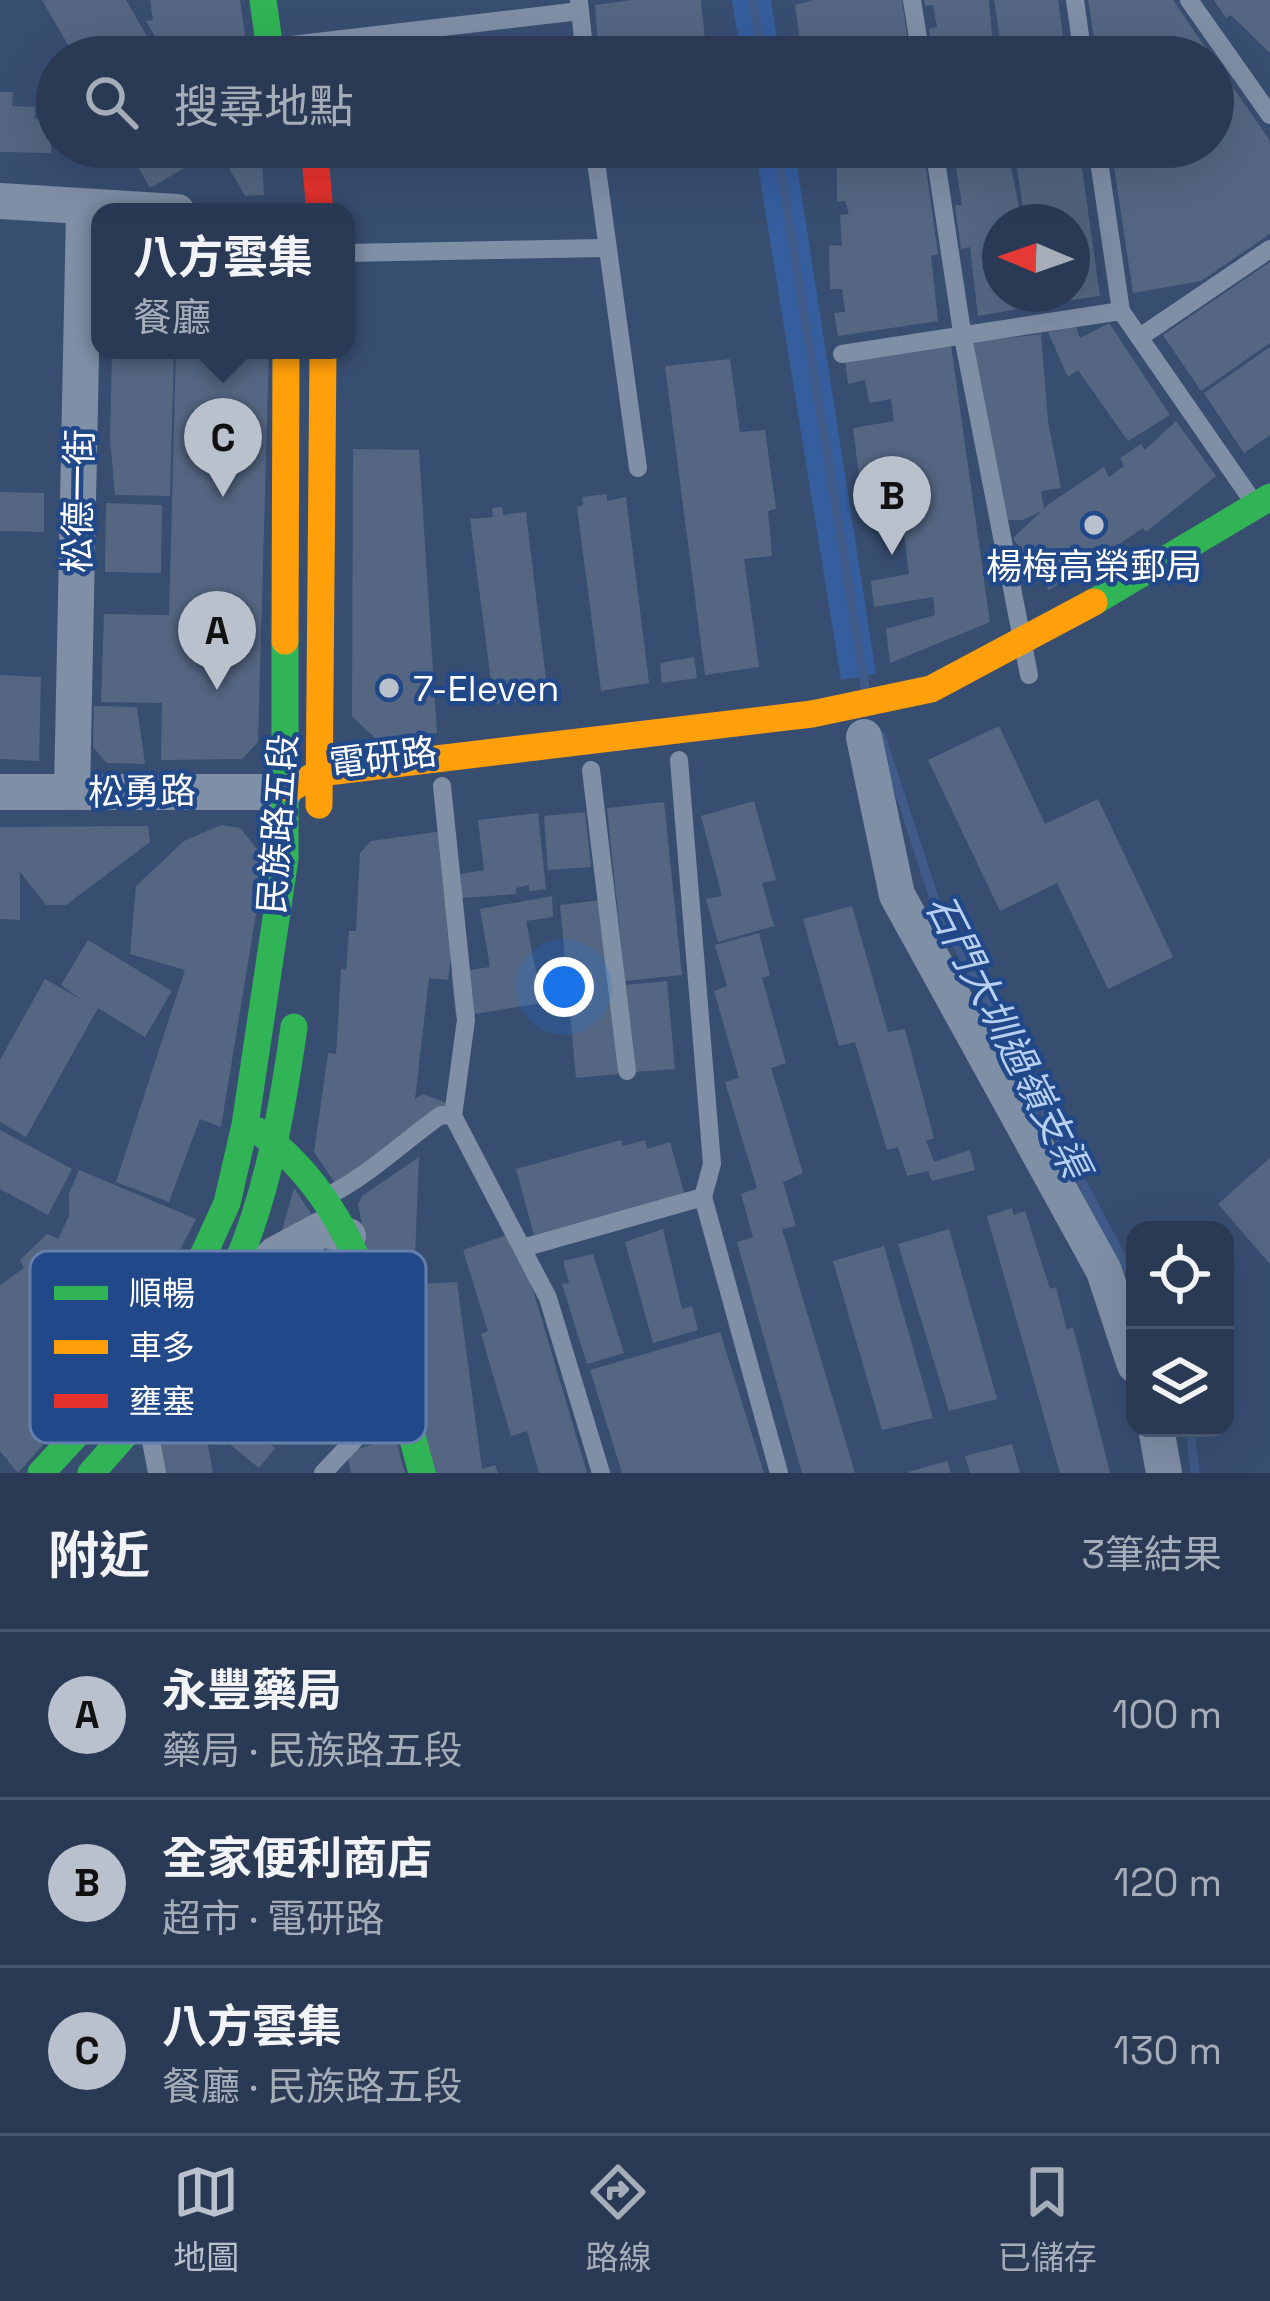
<!DOCTYPE html>
<html lang="zh-TW">
<meta charset="utf-8">
<style>
body{margin:0;font-family:"Space Grotesk","Noto Sans TC",sans-serif;background:#36455f;color:#f1f3f6}
.controls{position:absolute;right:36px;bottom:36px;display:grid;overflow:hidden;border-radius:24px;box-shadow:0 12px 48px #0002}
.controls button{width:108px;height:108px;display:grid;place-items:center;padding:0;border:0;border-bottom:3px solid #46546c;background:#2a3a55;color:#f1f3f6;font:60px sans-serif}
.compass{position:absolute;left:982px;top:204px;width:108px;height:108px;border-radius:50%;background:#2a3a55;box-shadow:0 12px 48px #0002;rotate:272deg}
.you{position:absolute;left:564px;top:987px;width:42px;height:42px;margin:-30px;border:9px solid #fff;border-radius:50%;background:#1a73e8;box-shadow:0 0 0 18px #1a73e833}
.badge{display:grid;place-items:center;width:78px;height:78px;border-radius:50%;background:#b9c1cd;color:#111;font-size:39px;font-weight:700}
.pin{position:absolute;translate:-50% -99px;filter:drop-shadow(0 3px 6px #0008)}
.pin::after{content:'';position:absolute;top:63px;width:42px;height:36px;background:inherit;clip-path:polygon(0 0,100% 0,50% 100%)}
.popup{position:absolute;left:91px;top:203px;width:264px;height:156px;box-sizing:border-box;display:grid;place-content:center;border-radius:24px;background:#2a3a55;filter:drop-shadow(0 3px 9px #0005);font-size:39px;white-space:nowrap;color:#a5adb9}
.popup b{font-size:45px;color:#f1f3f6}
.popup::after{content:'';position:absolute;left:50%;top:100%;margin-left:-24px;border:24px solid transparent;border-top-color:#2a3a55}
.list{margin:0;padding:0;list-style:none}
h2{display:flex;justify-content:space-between;align-items:center;height:156px;margin:0;padding:0 48px;font-size:51px}
h2 small{font-size:39px;font-weight:400;color:#a5adb9}
.list li{display:grid;grid-template-columns:78px 1fr auto;gap:36px;align-items:center;box-sizing:border-box;height:168px;padding:0 48px;border-top:3px solid #46546c}
.list b{display:block;font-size:45px;white-space:nowrap}
.list p{margin:0;font-size:39px;white-space:nowrap;color:#a5adb9}
.list em{font-size:39px;font-style:normal;color:#a5adb9}
.icon{flex:none;width:66px;height:66px;fill:none;stroke:currentColor;stroke-width:2;stroke-linecap:round;stroke-linejoin:round}
.map{position:relative;flex:none;width:1270px;height:1473px;overflow:hidden}
.search{position:absolute;background:#2a3a55;box-shadow:0 12px 48px #0002;left:36px;right:36px;top:36px;height:132px;display:flex;align-items:center;gap:30px;box-sizing:border-box;padding:0 42px;border-radius:66px;color:#a5adb9;font-size:45px}
.sheet{height:660px;background:#2a3a55}
nav{display:flex;justify-content:space-around;align-items:center;box-sizing:border-box;height:168px;border-top:3px solid #46546c;background:#2a3a55;font-size:33px;color:#a5adb9}
nav a{display:grid;justify-items:center;gap:6px}
nav .on{color:#b9c1cd}
.map>svg:first-child{display:block}
.green{fill:#355e9e}
.lines{fill:none;stroke-linecap:round;stroke-linejoin:round}
.stream{stroke:#405b89;stroke-width:9}
.building{fill:#546682}
.lane{stroke:#7f8fa6;stroke-width:18}
.street{stroke:#7f8fa6;stroke-width:36}
.fast{stroke:#30b455;stroke-width:27}
.slow{stroke:#ff9f0a;stroke-width:27}
.jam{stroke:#e5322d;stroke-width:27}
.poi-dot{fill:#b9c1cd;stroke:#214888;stroke-width:4.5}
.labels{text-anchor:middle;stroke-width:9;stroke-linejoin:round;paint-order:stroke}
.street-label{font-size:36px;fill:#fff;stroke:#214888}
.poi-label{font-size:36px;fill:#fff;stroke:#214888}
.water-label{font-size:39px;font-style:italic;fill:#b7cff1;stroke:#214888}
.key{fill:#214888;stroke:#647fac;stroke-width:3}
.key-label{font-size:33px;fill:#fff}
</style>
<div class="map">
<svg width="1270" height="1473" viewBox="0 0 1270 1473">
<rect width="100%" height="100%" fill="#384e71"/>
<g class="green">
<path d="M732,0H771L780,57H741Z"/>
<path d="M755,147H794L876,674L841,680Z"/>
</g>
<g class="lines">
<g class="stream">
<path d="M753,0L762,57"/>
<path d="M777,147L865,686"/>
<path d="M881,736L937,907L1135,1283"/>
<path d="M1190,1428L1195,1473"/>
</g>
</g>
<g class="building">
<path d="M42,0H126L159,57H75Z"/>
<path d="M150,0H240L248,57H167L146,21L153,20Z"/>
<path d="M632,0H701L706,50L599,57L595,5Z"/>
<path d="M813,0H902L910,57H796L794,50L801,48L795,5Z"/>
<path d="M924,0H989L994,57H933L929,29L937,27L933,5L925,6Z"/>
<path d="M994,0H1058L1066,57H1003Z"/>
<path d="M1088,0H1173L1212,57H1097Z"/>
<path d="M1214,0H1270V53L1231,15L1226,18Z"/>
<path d="M1213,58L1270,141V234L1201,281L1133,293L1111,147H1213Z"/>
<path d="M0,92H13L12,106L35,107V118L51,127V153L0,152Z"/>
<path d="M127,147H210L213,151L150,188Z"/>
<path d="M217,147H261L264,195L245,196Z"/>
<path d="M830,147H923L938,254L931,256L938,321L838,336L834,313L845,312L842,289H830L829,245L842,246L840,215L849,214L845,201L837,202V155H831Z"/>
<path d="M953,147H1007L1022,222H1000V294H1030L1031,307L978,316L970,247L961,249L955,205H962Z"/>
<path d="M1019,147H1079L1100,296L1038,305L1036,294H1072V222H1030L1024,215L1015,155Z"/>
<path d="M1270,262V343L1201,391L1163,335Z"/>
<path d="M1109,323L1170,415L1128,441L1078,370L1068,377L1048,332L1076,327L1080,338Z"/>
<path d="M1041,334L1048,421L1061,488L1041,491L1044,510L1023,520H1007L993,473L973,342Z"/>
<path d="M951,345L990,622L890,663L886,629L935,615L933,597L874,607L871,581L909,574L901,510L864,516L853,428L894,421L891,399L869,403L865,380L848,384L845,360Z"/>
<path d="M1270,347V435L1244,453L1204,393Z"/>
<path d="M112,350H174L170,496L115,495L110,439Z"/>
<path d="M176,350H269L258,742L242,759L161,760L162,703L101,702L104,614L169,615Z"/>
<path d="M730,359L740,432L765,430L776,509L768,511L772,556L744,559L759,667L705,675L665,366Z"/>
<path d="M1176,421L1216,476L1146,532L1143,528L1049,590L1013,538L1049,504L1104,467L1109,477L1124,466L1120,458L1141,444L1145,450Z"/>
<path d="M353,449L419,450L437,733L379,742L352,716Z"/>
<path d="M0,492L44,493V532L0,531Z"/>
<path d="M607,494V501L626,497L649,683L601,691L577,507L583,505L582,497Z"/>
<path d="M106,503L162,505L161,573L105,572Z"/>
<path d="M502,507L503,515L526,512L548,697L494,704L470,519L493,517L492,508Z"/>
<path d="M694,657L697,678L662,683L660,663Z"/>
<path d="M0,675L41,677L39,761L0,759Z"/>
<path d="M94,706L137,707L145,764L107,763L93,747Z"/>
<path d="M999,726L1045,824L1098,799L1173,957L1108,989L1057,883L1000,911L928,760Z"/>
<path d="M754,801L776,880L762,883L774,926L718,942L706,899L722,896L701,816Z"/>
<path d="M664,802L682,975L625,981L607,808Z"/>
<path d="M585,812L591,867L548,870L544,816Z"/>
<path d="M538,813L546,889L529,891V885L516,888V894L461,898L460,874L484,870L478,820Z"/>
<path d="M221,825L240,828L265,859L221,1127L200,1119L169,1202L116,1182L185,970L130,954L136,886L184,841Z"/>
<path d="M148,826L150,842L66,905H46L20,872V920L0,919V827Z"/>
<path d="M450,830L453,940L448,980L429,978L415,1099L423,1094L452,1105L337,1186L314,1152L328,1053L336,1054L341,969L346,970L349,931H356L360,853L371,841Z"/>
<path d="M552,896L553,917L526,921L542,1003L456,1017L451,973L490,967L480,909Z"/>
<path d="M601,900L618,1074L576,1078L560,905Z"/>
<path d="M852,906L888,1032L905,1029L934,1138L926,1141L934,1162L970,1150L975,1170L932,1181L928,1171L907,1176L898,1147L887,1150L855,1042L839,1046L803,919Z"/>
<path d="M759,933L770,975L762,978L786,1063L771,1068L803,1173L783,1182L796,1226L782,1229L855,1473H802L737,1242L753,1237L741,1194L757,1188L725,1082L739,1078L714,991L727,986L715,945Z"/>
<path d="M88,940L172,991L145,1037L98,1008L26,1137L0,1122V1060L45,979L85,1002L61,985Z"/>
<path d="M667,981L675,1069L634,1072L626,985Z"/>
<path d="M0,1130L72,1169L48,1215L0,1189Z"/>
<path d="M621,1140L623,1146L645,1140L647,1149L670,1142L685,1196L534,1235L516,1169Z"/>
<path d="M419,1157L415,1257L369,1263L358,1204L362,1196Z"/>
<path d="M1270,1158V1264L1218,1204Z"/>
<path d="M79,1170L196,1219L128,1349L18,1473L0,1451V1285L24,1268L20,1260L47,1234L58,1239L69,1216V1194Z"/>
<path d="M294,1188L320,1227L278,1244Z"/>
<path d="M1012,1208L1014,1215L1025,1211L1050,1289L1056,1287L1067,1330L1073,1327L1110,1473H1060L987,1216Z"/>
<path d="M663,1229L682,1309L692,1306L698,1330L653,1343L625,1242Z"/>
<path d="M949,1229L997,1399L949,1411L898,1244Z"/>
<path d="M516,1232L587,1473H539L527,1431L511,1436L481,1334L488,1331L463,1250Z"/>
<path d="M884,1246L933,1418L882,1430L833,1261Z"/>
<path d="M320,1248L344,1271L348,1285L332,1301L359,1323L345,1340L367,1358L374,1382L357,1404L371,1415L355,1435L296,1387L260,1435L275,1448L259,1468L204,1423L213,1473H163L157,1447L218,1377L222,1380L236,1364L231,1359L255,1323L260,1327L282,1288Z"/>
<path d="M593,1254L624,1353L587,1364L562,1284L569,1283L563,1261Z"/>
<path d="M457,1282L482,1469L495,1465L498,1473H435L384,1286Z"/>
<path d="M720,1332L764,1473H622L590,1370Z"/>
<path d="M395,1438L405,1473H351L347,1452Z"/>
<path d="M1012,1444L1020,1473H970L965,1456Z"/>
<path d="M947,1461L951,1473H908V1472Z"/>
</g>
<g class="lines">
<g class="lane">
<path d="M912,0L921,57"/>
<path d="M1075,0L1083,57"/>
<path d="M1189,0L1270,115"/>
<path d="M579,2L585,57"/>
<path d="M274,47L580,11"/>
<path d="M594,147L638,468"/>
<path d="M934,147L962,332L1029,675"/>
<path d="M1097,147L1121,311"/>
<path d="M346,253L603,248"/>
<path d="M1143,335L1270,249"/>
<path d="M842,354L1121,311L1254,503"/>
<path d="M679,760L712,1164L703,1197"/>
<path d="M591,770L627,1071"/>
<path d="M442,786L466,1020L453,1116"/>
<path d="M327,1196C367,1177 404,1141 441,1115L453,1116L548,1298L601,1473"/>
<path d="M703,1197L779,1473"/>
<path d="M526,1247L703,1197"/>
<path d="M148,1425L157,1473"/>
<path d="M323,1473L394,1398"/>
</g>
<g class="street">
<path d="M0,201L177,212"/>
<path d="M864,737L897,895L1104,1271L1135,1365"/>
<path d="M0,792H284"/>
<path d="M72,792L84,210"/>
<path d="M234,1290L276,1254L323,1229L348,1236"/>
<path d="M1156,1428L1164,1473"/>
</g>
<g class="fast">
<path d="M263,0L271,57"/>
<path d="M1094,602L1270,497"/>
<path d="M258,1131C367,1208 388,1352 422,1473"/>
<path d="M41,1473L165,1339L227,1203L245,1125L285,859V641"/>
<path d="M91,1473C232,1319 265,1232 294,1027"/>
</g>
<g class="slow">
<path d="M285,641L286,350"/>
<path d="M290,789L319,773L812,714L931,689L1094,602"/>
<path d="M319,805L323,350"/>
</g>
<path class="jam" d="M314,147L320,212"/>
</g>
<g class="poi-dot">
<circle cx="1094" cy="525" r="12"/>
<circle cx="389" cy="688" r="12"/>
</g>
<g class="labels">
<g class="street-label">
<text transform="translate(78 501) rotate(-89)" y="13">松德一街</text>
<text transform="translate(383 757) rotate(-7)" y="13">電研路</text>
<text transform="translate(142 791) rotate(-1)" y="13">松勇路</text>
<text transform="translate(277 824) rotate(-86)" y="13">民族路五段</text>
</g>
<g class="poi-label">
<text x="1094" y="579">楊梅高榮郵局</text>
<text x="413" y="701" text-anchor="start">7-Eleven</text>
</g>
<g class="water-label">
<text transform="translate(1008 1036) rotate(63)" y="14">石門大圳過嶺支渠</text>
</g>
</g>
<rect x="30" y="1251" width="396" height="192" rx="18" class="key"/>
<rect x="54" y="1286" width="54" height="14" fill="#30b455"/>
<rect x="54" y="1340" width="54" height="14" fill="#ff9f0a"/>
<rect x="54" y="1394" width="54" height="14" fill="#e5322d"/>
<g class="key-label">
<text x="129" y="1305">順暢</text>
<text x="129" y="1359">車多</text>
<text x="129" y="1413">壅塞</text>
</g>
</svg>
<div class="controls">
<button><svg class="icon" aria-label="locate" viewBox="0 0 24 24"><circle cx="12" cy="12" r="6"/><path d="M12 2v4M12 18v4M2 12h4M18 12h4"/></svg></button>
<button><svg class="icon" aria-label="layers" viewBox="0 0 24 24"><path d="M12 4l9 5-9 5-9-5zM3 14l9 5 9-5"/></svg></button>
</div>
<svg class="compass" viewBox="-18 -18 36 36"><path d="M0-13l5 13h-10z" fill="#e53935"/><path d="M0 13l5-13h-10z" fill="#a5adb9"/></svg>
<div class="you"></div>
<div class="pin badge" style="left:217px;top:690px">A</div>
<div class="pin badge" style="left:892px;top:555px">B</div>
<div class="pin badge" style="left:223px;top:497px">C</div>
<div class="popup"><b>八方雲集</b>餐廳</div>
<div class="search"><svg class="icon" aria-label="search" viewBox="0 0 24 24"><circle cx="10" cy="10" r="6"/><path d="M15 15l6 6"/></svg>搜尋地點</div>
</div>
<section class="sheet">
<h2>附近<small>3筆結果</small></h2>
<ul class="list">
<li><span class="badge">A</span><div><b>永豐藥局</b><p>藥局 · 民族路五段</p></div><em>100 m</em></li>
<li><span class="badge">B</span><div><b>全家便利商店</b><p>超市 · 電研路</p></div><em>120 m</em></li>
<li><span class="badge">C</span><div><b>八方雲集</b><p>餐廳 · 民族路五段</p></div><em>130 m</em></li>
</ul>
</section>
<nav>
<a class="on"><svg class="icon" aria-label="map" viewBox="0 0 24 24"><path d="M3 6l6-2 6 2 6-2v14l-6 2-6-2-6 2zM9 4v14M15 6v14"/></svg>地圖</a>
<a><svg class="icon" aria-label="directions" viewBox="0 0 24 24"><path d="M12 3l9 9-9 9-9-9zM9 14v-3h6M13 9l2 2-2 2"/></svg>路線</a>
<a><svg class="icon" aria-label="saved" viewBox="0 0 24 24"><path d="M7 4h10v16l-5-4-5 4z"/></svg>已儲存</a>
</nav>
